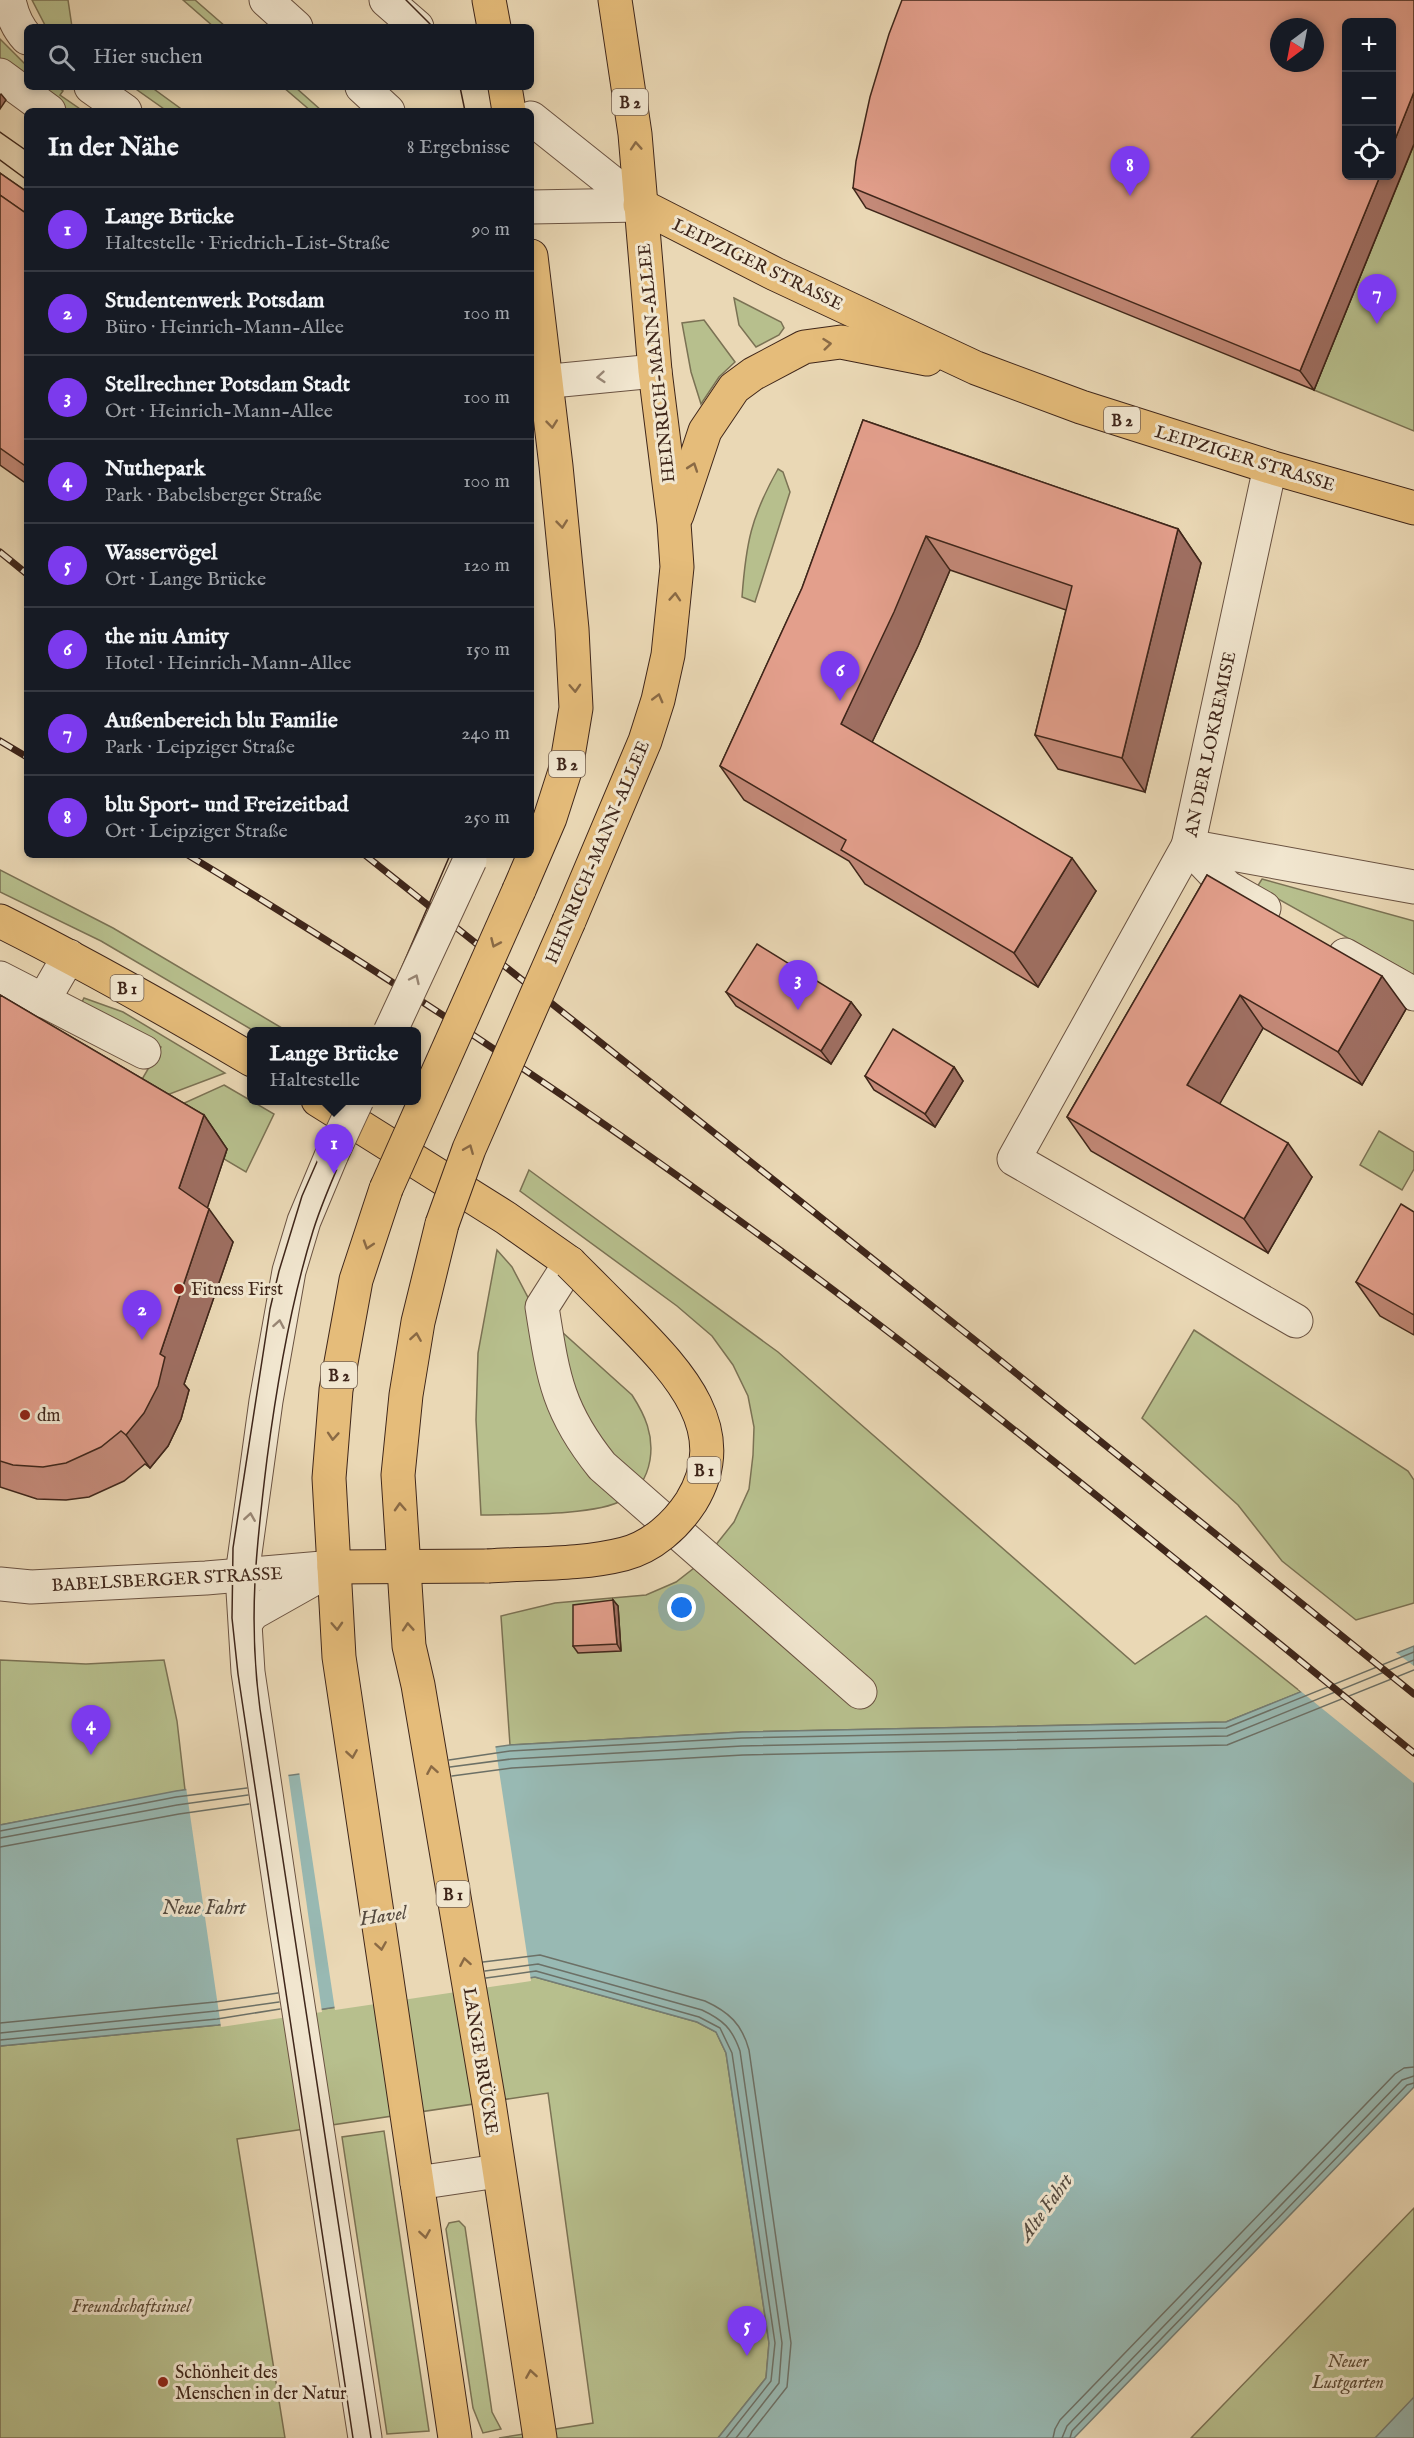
<!DOCTYPE html>
<html lang="de">
<meta charset="utf-8">
<style>
body{margin:0;font-family:"IM FELL English",serif;background:#242831;color:#f1f3f6}
.controls{position:absolute;right:18px;top:18px;display:grid;overflow:hidden;border-radius:9px;box-shadow:0 3px 9px #0003}
.controls button{width:54px;height:54px;display:grid;place-items:center;padding:0;border:0;border-bottom:2px solid #363941;background:#171b24;color:#f1f3f6;font:30px sans-serif}
.compass{position:absolute;left:1270px;top:18px;width:54px;height:54px;border-radius:50%;background:#171b24;box-shadow:0 3px 9px #0003;rotate:212deg}
.you{position:absolute;left:682px;top:1608px;width:21px;height:21px;margin:-15px;border:4px solid #fff;border-radius:50%;background:#1a73e8;box-shadow:0 0 0 9px #1a73e833}
.badge{display:grid;place-items:center;width:39px;height:39px;border-radius:50%;background:#7c3aed;color:#fff;font-size:20px;font-weight:700}
.pin{position:absolute;translate:-50% -50px;filter:drop-shadow(0 2px 3px #0008)}
.pin::after{content:'';position:absolute;top:32px;width:21px;height:18px;background:inherit;clip-path:polygon(0 0,100% 0,50% 100%)}
.popup{position:absolute;left:247px;top:1027px;width:174px;height:78px;box-sizing:border-box;display:grid;place-content:center;border-radius:9px;background:#171b24;filter:drop-shadow(0 2px 4px #0005);font-size:20px;white-space:nowrap;color:#9ea1a6}
.popup b{font-size:22px;color:#f1f3f6}
.popup::after{content:'';position:absolute;left:50%;top:100%;margin-left:-12px;border:12px solid transparent;border-top-color:#171b24}
.list{margin:0;padding:0;list-style:none}
h2{display:flex;justify-content:space-between;align-items:center;height:78px;margin:0;padding:0 24px;font-size:26px}
h2 small{font-size:20px;font-weight:400;color:#9ea1a6}
.list li{display:grid;grid-template-columns:39px 1fr auto;gap:18px;align-items:center;box-sizing:border-box;height:84px;padding:0 24px;border-top:2px solid #363941}
.list b{display:block;font-size:22px;white-space:nowrap}
.list p{margin:0;font-size:20px;white-space:nowrap;color:#9ea1a6}
.list em{font-size:20px;font-style:normal;color:#9ea1a6}
.icon{flex:none;width:33px;height:33px;fill:none;stroke:currentColor;stroke-width:2;stroke-linecap:round;stroke-linejoin:round}
.map{position:relative;flex:none;width:1414px;height:2438px;overflow:hidden}
.search{position:absolute;background:#171b24;box-shadow:0 3px 9px #0003;left:24px;top:24px;width:510px;height:66px;display:flex;align-items:center;gap:15px;box-sizing:border-box;padding:0 21px;border-radius:9px;color:#9ea1a6;font-size:22px}
.panel{position:absolute;background:#171b24;box-shadow:0 3px 9px #0003;left:24px;top:108px;width:510px;height:750px;border-radius:9px}
.map>svg:first-child{display:block}
.green{fill:#b7bf8d;stroke:#7b7254;stroke-width:1.5}
.water{fill:#98b9b3;stroke:#747e76;stroke-width:1.5}
.pier{fill:#ead8b5}
.lines{fill:none;stroke-linecap:round;stroke-linejoin:round}
.shore{stroke:#6c7066;stroke-width:1.5}
.minor-casing{stroke:#6a5241;stroke-width:35}
.major-casing{stroke:#3f261a;stroke-width:35}
.minor{stroke:#f1e6cf;stroke-width:33}
.major{stroke:#e5bc7a;stroke-width:33}
.tram{stroke:#3f261a;stroke-width:1.5}
.rail-casing{stroke:#3f261a;stroke-width:7}
.rail{stroke:#f1e6cf;stroke-width:4.5;stroke-dasharray:14;stroke-linecap:butt}
.minor-bridge-casing{stroke:#6a5241;stroke-width:35;stroke-linecap:butt}
.major-bridge-casing{stroke:#3f261a;stroke-width:35;stroke-linecap:butt}
.minor-bridge{stroke:#f1e6cf;stroke-width:33}
.major-bridge{stroke:#e5bc7a;stroke-width:33}
.wall{fill:#c38978;stroke:#3f261a;stroke-width:1.5}
.shaded-wall{fill:#9f6f62;stroke:#3f261a;stroke-width:1.5}
.building{fill:#e39f8c;stroke:#3f261a;stroke-width:1.5;fill-rule:evenodd}
.oneway{stroke:#8a6a45}
.oneway2{stroke:#988674}
.poi-dot{fill:#8f2418;stroke:#f1e6cf;stroke-width:2}
.labels{text-anchor:middle;stroke-width:6;stroke-linejoin:round;paint-order:stroke}
.shield{fill:#f1e6cf;stroke:#746050;stroke-width:1.5}
.shield-label{font-size:16px;font-weight:bold;fill:#3f261a}
.street-label{font-size:18px;fill:#3f261a;stroke:#f1e6cf}
.poi-label{font-size:18px;fill:#3f261a;stroke:#f1e6cf;text-anchor:start}
.park-label{font-size:18px;font-style:italic;fill:#5d4c37;stroke:#f1e6cf}
.water-label{font-size:20px;font-style:italic;fill:#554b40;stroke:#f1e6cf}
</style>
<div class="map">
<svg width="1414" height="2438" viewBox="0 0 1414 2438">
<rect width="100%" height="100%" fill="#ead8b5"/>
<filter id="stains"><feTurbulence type="fractalNoise" baseFrequency=".00333" numOctaves="4"/><feColorMatrix values="0 0 0 0 .2 0 0 0 0 .09 0 0 0 0 .02 0 0 0 .5 -.17"/></filter>
<radialGradient id="worn" r=".72"><stop offset=".6" stop-color="#630" stop-opacity="0"/><stop offset="1" stop-color="#630" stop-opacity=".3"/></radialGradient>
<g class="green">
<path d="M32,0H68L72,27H46Z"/>
<path d="M183,0H195L226,27H214Z"/>
<path d="M0,39L27,66V85L0,62Z"/>
<path d="M29,87H57L63,91L60,95L83,111H62Z"/>
<path d="M133,87H151L184,111H167Z"/>
<path d="M283,87H295L322,111H311Z"/>
<path d="M1414,145V431L1314,390Z"/>
<path d="M734,298L781,322L784,328L779,335L756,347L739,325Z"/>
<path d="M704,320L735,362L719,377L701,404L691,372L682,323Z"/>
<path d="M778,469L783,472L790,492L755,602L742,597C746,543 751,517 778,469Z"/>
<path d="M0,870L113,928L287,1031H254L101,941L0,892Z"/>
<path d="M1262,879L1414,921V975L1257,887Z"/>
<path d="M84,998L123,1012L225,1073L167,1095L141,1081L161,1047L82,1002Z"/>
<path d="M224,1085L274,1114L246,1172L224,1159L227,1149L180,1105Z"/>
<path d="M1379,1131L1414,1152V1169L1402,1190L1360,1165Z"/>
<path d="M529,1170L778,1352L1135,1664L1206,1616L1301,1692L1226,1722L742,1732L510,1745L501,1616L555,1603L646,1595L676,1582L703,1561L734,1522L749,1489L753,1455L754,1427L748,1396L733,1365L712,1336L677,1306L520,1191Z"/>
<path d="M497,1250L512,1267L532,1305L632,1395C645,1415 654,1435 650,1460C647,1477 639,1491 623,1500C595,1516 515,1514 481,1515L476,1420L478,1353Z"/>
<path d="M1194,1330L1408,1471L1414,1480V1603L1356,1620L1282,1561L1238,1505L1142,1418Z"/>
<path d="M0,1660L86,1664L164,1660L177,1721L185,1790L0,1825Z"/>
<path d="M535,1977L697,2022L716,2032L726,2053L769,2343L766,2378L718,2438H499L593,2423L548,2093L237,2139L285,2438H0V2046L218,2025Z"/>
<path d="M384,2131L429,2431L387,2434L342,2137Z"/>
<path d="M1414,2208V2438H1191Z"/>
<path d="M459,2221L465,2227L492,2412L501,2429L483,2433L473,2408L446,2229L449,2223Z"/>
</g>
<g class="water">
<path d="M1414,1646V2087L1074,2438H718L766,2378L769,2343L726,2053L716,2032L697,2022L535,1977L218,2025L0,2046V1825L176,1791L510,1745L742,1732L1226,1722Z"/>
<path d="M1414,2397V2438H1375Z"/>
</g>
<g class="pier">
<path d="M1394,1651L1414,1666V1783L1298,1689Z"/>
<path d="M495,1744L531,1981L335,2010L299,1771Z"/>
<path d="M288,1773L322,2012L221,2027L186,1787Z"/>
</g>
<g class="lines">
<g class="shore">
<path d="M449,1760L510,1751L742,1738L1226,1728L1414,1652"/>
<path d="M450,1767L511,1759L742,1746L1227,1736L1414,1660"/>
<path d="M452,1776L512,1768L743,1755L1227,1745L1414,1670"/>
<path d="M0,1831L176,1797L247,1788"/>
<path d="M0,1838L177,1805L248,1795"/>
<path d="M0,1847L179,1814L249,1804"/>
<path d="M483,1962L540,1955L705,2001C729,2012 742,2024 749,2050L791,2343L787,2387L747,2438"/>
<path d="M485,1971L538,1964L702,2010C723,2020 732,2028 740,2051L782,2343L779,2383L736,2438"/>
<path d="M486,1978L536,1971L699,2017L720,2028L732,2053L775,2343L771,2381L726,2438"/>
<path d="M0,2023L215,2002L278,1993"/>
<path d="M0,2033L216,2011L279,2002"/>
<path d="M0,2040L217,2019L280,2009"/>
<path d="M1053,2438L1055,2429L1060,2420L1395,2074L1404,2068L1414,2067"/>
<path d="M1062,2438L1067,2426L1402,2080L1414,2076"/>
<path d="M1070,2438L1072,2431L1407,2085L1414,2083"/>
</g>
<g class="minor-casing">
<g id="minor">
<path d="M9,0C12,15 17,27 27,38"/>
<path d="M266,0L296,27"/>
<path d="M386,0L417,27"/>
<path d="M0,75L49,111"/>
<path d="M91,87L125,111"/>
<path d="M362,87L388,111"/>
<path d="M531,118L640,205"/>
<path d="M531,207L640,205"/>
<path d="M531,383L655,371"/>
<path d="M1270,467L1188,846L1014,1159L1296,1321"/>
<path d="M1188,846L1227,887L1264,908"/>
<path d="M1188,846L1414,887"/>
<path d="M1345,955L1414,994"/>
<path d="M0,978L144,1052"/>
<path d="M43,1001L69,956"/>
<path d="M332,1154L304,1221L289,1271L266,1401L242,1575L248,1672L284,1915L365,2438"/>
<path d="M570,1263L542,1307C553,1376 557,1410 602,1466L860,1692"/>
<path d="M0,1584L31,1587L206,1578L334,1567"/>
<path d="M246,1622L253,1613L324,1573"/>
<path d="M417,2183L498,2171"/>
</g>
</g>
<g class="major-casing">
<g id="major">
<path d="M489,0L494,27"/>
<path d="M505,87L509,111"/>
<path d="M640,205L775,274L976,368L1081,407L1270,467L1414,508"/>
<path d="M677,515L705,431L734,388L753,374L804,347L841,342L927,359"/>
<path d="M519,890L550,818L566,768L576,708L572,629L556,466L531,256"/>
<path d="M0,921C86,964 169,1011 252,1060"/>
<path d="M569,921L645,741L658,700L668,655L677,567L674,523L655,371L635,134L615,0"/>
<path d="M318,1100L506,1218L570,1263"/>
<path d="M386,1189L356,1280L336,1390L329,1478L339,1657L455,2438"/>
<path d="M442,1224L418,1322L406,1395L398,1475L409,1646L418,1685L489,2103L540,2438"/>
<path d="M334,1567L488,1566"/>
</g>
</g>
<use href="#minor" class="minor"/>
<use href="#major" class="major"/>
<g class="tram">
<path d="M406,0L433,27"/>
<path d="M460,87L465,111"/>
<path d="M0,132L27,151"/>
<path d="M0,160L27,180"/>
<path d="M374,1032L450,855"/>
<path d="M397,1032L472,855"/>
<path d="M344,1100L302,1196L279,1271L270,1309L233,1548L232,1618L238,1674L353,2438"/>
<path d="M367,1100C349,1144 327,1186 313,1231C290,1305 277,1383 267,1459C256,1548 248,1620 260,1709L371,2438"/>
</g>
<g class="rail-casing">
<g id="rail">
<path d="M0,552L27,574"/>
<path d="M0,741L27,757"/>
<path d="M188,855C376,968 559,1089 736,1218C969,1387 1190,1572 1414,1753"/>
<path d="M365,855L991,1353L1414,1694"/>
</g>
</g>
<use href="#rail" class="rail"/>
<g class="minor-bridge-casing">
<g id="minor-bridge">
<path d="M390,1032L470,860"/>
<path d="M332,1154L357,1100"/>
</g>
</g>
<g class="major-bridge-casing">
<g id="major-bridge">
<path d="M386,1189L519,890"/>
<path d="M442,1224L469,1149L569,921"/>
<path d="M488,1566C532,1563 581,1565 624,1554C652,1547 676,1525 691,1502C735,1431 678,1372 631,1324C611,1304 590,1283 570,1263"/>
</g>
</g>
<use href="#minor-bridge" class="minor-bridge"/>
<use href="#major-bridge" class="major-bridge"/>
</g>
<g class="wall">
<path d="M1414,0V144L1314,390L866,208L853,188Z"/>
<path d="M0,173L27,192V484L0,465Z"/>
<path d="M863,420L1178,529L1201,563L1145,792L1058,769L1035,735L1066,610L950,570L918,646L872,742L1096,891L1038,987L865,884L849,861L744,800L720,766L802,588Z"/>
<path d="M1207,875L1406,1009L1362,1085L1263,1028L1219,1104L1312,1177L1268,1253L1091,1151L1067,1117Z"/>
<path d="M726,992L851,1002L861,1015L831,1064L736,1006Z"/>
<path d="M0,995L204,1115L227,1149L207,1208L233,1242L184,1384L189,1390L181,1419L168,1446L150,1468L145,1464L124,1481L89,1497L66,1500L37,1499L0,1487Z"/>
<path d="M954,1067L963,1081L935,1127L874,1090L865,1076Z"/>
<path d="M1414,1212V1335L1380,1316L1356,1282Z"/>
<path d="M613,1600L618,1606L621,1651L578,1653L573,1646Z"/>
</g>
<g class="shaded-wall">
<path d="M1414,92V144L1314,390L1300,371L1380,176H1392V147Z"/>
<path d="M1,94L6,100L0,109V95Z"/>
<path d="M1178,529L1201,563L1145,792L1122,758Z"/>
<path d="M926,536L950,570L918,646L865,757L841,724Z"/>
<path d="M1072,858L1096,891L1038,987L1014,953Z"/>
<path d="M1382,976L1406,1009L1362,1085L1338,1052Z"/>
<path d="M1240,995L1263,1028L1211,1119L1187,1085Z"/>
<path d="M851,1002L861,1015L831,1064L821,1051Z"/>
<path d="M954,1067L963,1081L935,1127L925,1114Z"/>
<path d="M204,1115L227,1149L203,1221L179,1188Z"/>
<path d="M1288,1143L1312,1177L1268,1253L1244,1219Z"/>
<path d="M209,1209L233,1242L184,1384L189,1390L181,1419L168,1446L150,1468L126,1435L160,1354Z"/>
<path d="M613,1600L618,1606L621,1651L617,1644Z"/>
</g>
<g class="building">
<path d="M902,0H1414V92L1392,147V22H1347V176H1380L1300,371L853,188L856,161L870,97L889,34ZM1279,27H1315V63H1279Z"/>
<path d="M0,173L27,192V214L0,195Z"/>
<path d="M0,195L27,214V467L0,448Z"/>
<path d="M863,420L1178,529L1122,758L1035,735L1072,586L926,536L894,612L841,724L1072,858L1014,953L841,850L846,840L720,766L802,588Z"/>
<path d="M1207,875L1382,976L1338,1052L1240,995L1187,1085L1288,1143L1244,1219L1067,1117Z"/>
<path d="M757,944L851,1002L821,1051L726,992Z"/>
<path d="M0,995L204,1115L179,1188L209,1209L160,1354L165,1357L158,1386L144,1413L126,1435L121,1431L101,1447L66,1463L43,1467L13,1465L0,1461Z"/>
<path d="M893,1029L954,1067L925,1114L865,1076Z"/>
<path d="M1401,1204L1414,1212V1315L1356,1282Z"/>
<path d="M613,1600L617,1644L573,1646V1605Z"/>
</g>
<defs><path id="oneway-chevron" d="M-2-3.5L2.5 0L-2 3.5" fill="none" stroke-width="1.6" stroke-linecap="round" stroke-linejoin="round" transform="scale(1.5)"/></defs>
<g class="oneway">
<use href="#oneway-chevron" transform="translate(636 146) rotate(-94)"/>
<use href="#oneway-chevron" transform="translate(827 344) rotate(-6)"/>
<use href="#oneway-chevron" transform="translate(552 424) rotate(84)"/>
<use href="#oneway-chevron" transform="translate(693 467) rotate(-71)"/>
<use href="#oneway-chevron" transform="translate(562 524) rotate(84)"/>
<use href="#oneway-chevron" transform="translate(675 597) rotate(-86)"/>
<use href="#oneway-chevron" transform="translate(575 688) rotate(87)"/>
<use href="#oneway-chevron" transform="translate(658 698) rotate(-75)"/>
<use href="#oneway-chevron" transform="translate(495 943) rotate(114)"/>
<use href="#oneway-chevron" transform="translate(469 1149) rotate(-68)"/>
<use href="#oneway-chevron" transform="translate(368 1245) rotate(108)"/>
<use href="#oneway-chevron" transform="translate(416 1337) rotate(-81)"/>
<use href="#oneway-chevron" transform="translate(333 1436) rotate(94)"/>
<use href="#oneway-chevron" transform="translate(400 1507) rotate(-93)"/>
<use href="#oneway-chevron" transform="translate(337 1626) rotate(87)"/>
<use href="#oneway-chevron" transform="translate(408 1627) rotate(-94)"/>
<use href="#oneway-chevron" transform="translate(352 1754) rotate(81)"/>
<use href="#oneway-chevron" transform="translate(432 1770) rotate(-100)"/>
<use href="#oneway-chevron" transform="translate(381 1946) rotate(81)"/>
<use href="#oneway-chevron" transform="translate(465 1962) rotate(-100)"/>
<use href="#oneway-chevron" transform="translate(425 2234) rotate(81)"/>
<use href="#oneway-chevron" transform="translate(531 2374) rotate(-99)"/>
</g>
<g class="oneway2">
<use href="#oneway-chevron" transform="translate(601 377) rotate(175)"/>
<use href="#oneway-chevron" transform="translate(415 979) rotate(-65)"/>
<use href="#oneway-chevron" transform="translate(279 1324) rotate(-80)"/>
<use href="#oneway-chevron" transform="translate(250 1517) rotate(-81)"/>
</g>
<g class="poi-dot">
<circle cx="179" cy="1289" r="6"/>
<circle cx="25" cy="1415" r="6"/>
<circle cx="163" cy="2382" r="6"/>
</g>
<g class="labels">
<g class="shield">
<rect x="612" y="89" width="36" height="26" rx="4.5"/>
<rect x="1104" y="407" width="36" height="26" rx="4.5"/>
<rect x="549" y="751" width="36" height="26" rx="4.5"/>
<rect x="110.5" y="975" width="33" height="26" rx="4.5"/>
<rect x="321" y="1362" width="36" height="26" rx="4.5"/>
<rect x="687.5" y="1457" width="33" height="26" rx="4.5"/>
<rect x="436.5" y="1881" width="33" height="26" rx="4.5"/>
</g>
<g class="shield-label">
<text x="630" y="108">B 2</text>
<text x="1122" y="426">B 2</text>
<text x="567" y="770">B 2</text>
<text x="127" y="994">B 1</text>
<text x="339" y="1381">B 2</text>
<text x="704" y="1476">B 1</text>
<text x="453" y="1900">B 1</text>
</g>
<g class="street-label">
<text transform="translate(758 264) rotate(26)" y="6">LEIPZIGER STRASSE</text>
<text transform="translate(656 363) rotate(-96)" y="6">HEINRICH-MANN-ALLEE</text>
<text transform="translate(1245 458) rotate(17)" y="6">LEIPZIGER STRASSE</text>
<text transform="translate(1210 744) rotate(-78)" y="6">AN DER LOKREMISE</text>
<text transform="translate(597 852) rotate(-67)" y="6">HEINRICH-MANN-ALLEE</text>
<text transform="translate(167 1579) rotate(-3)" y="6">BABELSBERGER STRASSE</text>
<text transform="translate(481 2061) rotate(81)" y="6">LANGE BRÜCKE</text>
</g>
<g class="poi-label">
<text x="191" y="1295">Fitness First</text>
<text x="37" y="1421">dm</text>
<text x="175" y="2378">Schönheit des<tspan x="175" dy="21">Menschen in der Natur</tspan></text>
</g>
<g class="park-label">
<text x="131" y="2312">Freundschaftsinsel</text>
<text x="1348" y="2367">Neuer<tspan x="1348" dy="21">Lustgarten</tspan></text>
</g>
<g class="water-label">
<text x="204" y="1914">Neue Fahrt</text>
<text transform="translate(383 1915) rotate(-8)" y="7">Havel</text>
<text transform="translate(1045 2207) rotate(-54)" y="7">Alte Fahrt</text>
</g>
</g>
<rect width="100%" height="100%" filter="url(#stains)"/>
<rect width="100%" height="100%" fill="url(#worn)"/>
</svg>
<div class="controls">
<button>+</button>
<button>−</button>
<button><svg class="icon" aria-label="locate" viewBox="0 0 24 24"><circle cx="12" cy="12" r="6"/><path d="M12 2v4M12 18v4M2 12h4M18 12h4"/></svg></button>
</div>
<svg class="compass" viewBox="-18 -18 36 36"><path d="M0-13l5 13h-10z" fill="#e53935"/><path d="M0 13l5-13h-10z" fill="#9ea1a6"/></svg>
<div class="you"></div>
<div class="pin badge" style="left:334px;top:1174px">1</div>
<div class="popup"><b>Lange Brücke</b>Haltestelle</div>
<div class="pin badge" style="left:142px;top:1340px">2</div>
<div class="pin badge" style="left:798px;top:1010px">3</div>
<div class="pin badge" style="left:91px;top:1755px">4</div>
<div class="pin badge" style="left:747px;top:2356px">5</div>
<div class="pin badge" style="left:840px;top:701px">6</div>
<div class="pin badge" style="left:1377px;top:324px">7</div>
<div class="pin badge" style="left:1130px;top:196px">8</div>
<div class="search"><svg class="icon" aria-label="search" viewBox="0 0 24 24"><circle cx="10" cy="10" r="6"/><path d="M15 15l6 6"/></svg>Hier suchen</div>
<section class="panel">
<h2>In der Nähe<small>8 Ergebnisse</small></h2>
<ul class="list">
<li><span class="badge">1</span><div><b>Lange Brücke</b><p>Haltestelle · Friedrich-List-Straße</p></div><em>90 m</em></li>
<li><span class="badge">2</span><div><b>Studentenwerk Potsdam</b><p>Büro · Heinrich-Mann-Allee</p></div><em>100 m</em></li>
<li><span class="badge">3</span><div><b>Stellrechner Potsdam Stadt</b><p>Ort · Heinrich-Mann-Allee</p></div><em>100 m</em></li>
<li><span class="badge">4</span><div><b>Nuthepark</b><p>Park · Babelsberger Straße</p></div><em>100 m</em></li>
<li><span class="badge">5</span><div><b>Wasservögel</b><p>Ort · Lange Brücke</p></div><em>120 m</em></li>
<li><span class="badge">6</span><div><b>the niu Amity</b><p>Hotel · Heinrich-Mann-Allee</p></div><em>150 m</em></li>
<li><span class="badge">7</span><div><b>Außenbereich blu Familie</b><p>Park · Leipziger Straße</p></div><em>240 m</em></li>
<li><span class="badge">8</span><div><b>blu Sport- und Freizeitbad</b><p>Ort · Leipziger Straße</p></div><em>250 m</em></li>
</ul>
</section>
</div>
